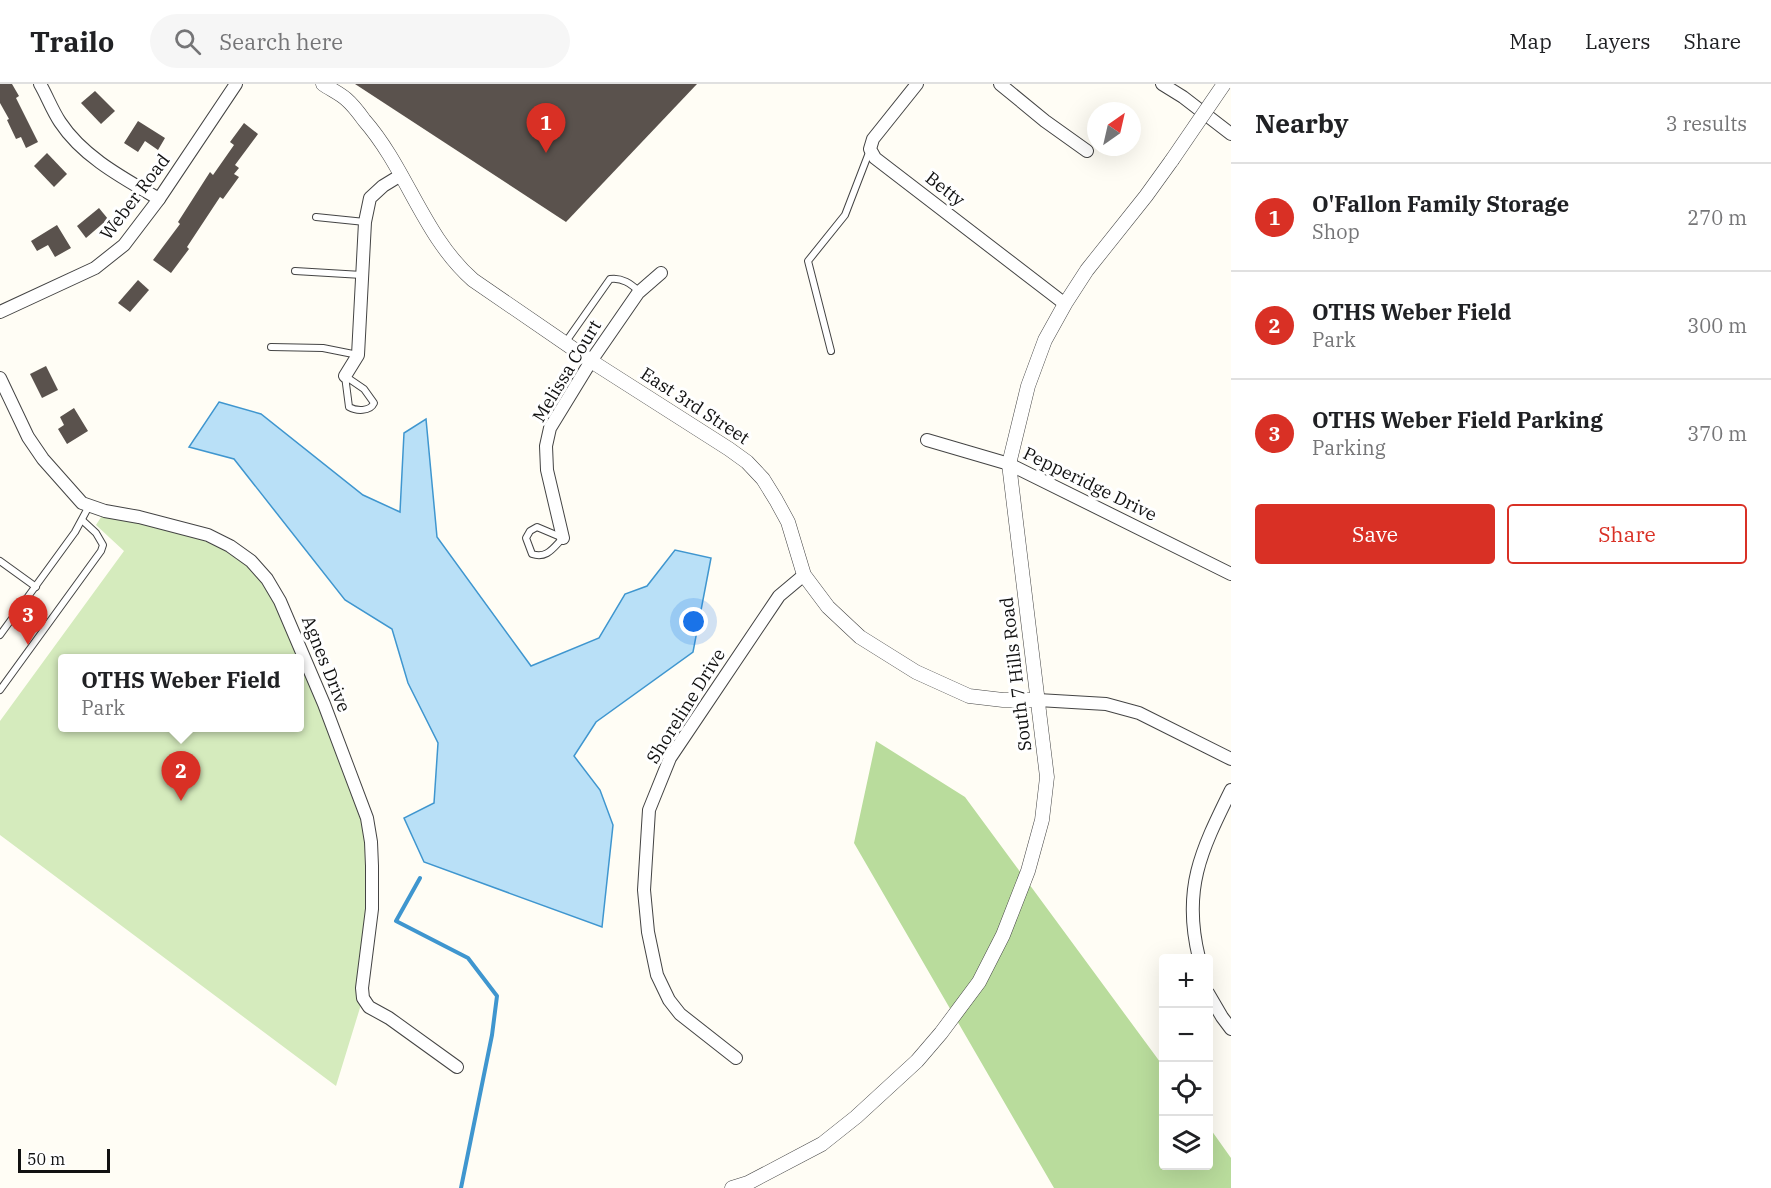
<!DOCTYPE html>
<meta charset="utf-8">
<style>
body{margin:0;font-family:"IBM Plex Serif",serif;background:#f6f6f6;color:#202124}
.controls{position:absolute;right:18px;bottom:18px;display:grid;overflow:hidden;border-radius:6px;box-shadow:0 6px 24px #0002}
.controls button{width:54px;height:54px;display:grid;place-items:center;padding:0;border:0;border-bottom:2px solid #e0e0e0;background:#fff;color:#202124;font:30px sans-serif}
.compass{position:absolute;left:1087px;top:18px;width:54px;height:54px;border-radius:50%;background:#fff;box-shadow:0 6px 24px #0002;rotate:34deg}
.scale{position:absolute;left:18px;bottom:15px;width:92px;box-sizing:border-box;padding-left:6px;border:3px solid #111;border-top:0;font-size:16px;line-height:21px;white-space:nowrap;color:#111;-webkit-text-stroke:4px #fff;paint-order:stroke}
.you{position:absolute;left:694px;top:538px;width:21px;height:21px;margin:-15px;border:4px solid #fff;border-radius:50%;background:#1a73e8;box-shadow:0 0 0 9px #1a73e833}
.badge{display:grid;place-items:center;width:39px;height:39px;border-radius:50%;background:#d93025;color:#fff;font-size:20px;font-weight:700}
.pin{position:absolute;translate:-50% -50px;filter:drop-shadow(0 2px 3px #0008)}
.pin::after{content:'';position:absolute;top:32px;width:21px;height:18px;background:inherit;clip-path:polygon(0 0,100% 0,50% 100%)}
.popup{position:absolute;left:58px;top:570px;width:246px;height:78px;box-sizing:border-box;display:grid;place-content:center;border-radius:6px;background:#fff;filter:drop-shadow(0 2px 4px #0005);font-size:20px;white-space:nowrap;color:#757577}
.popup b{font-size:22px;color:#202124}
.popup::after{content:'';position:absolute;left:50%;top:100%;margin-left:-12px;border:12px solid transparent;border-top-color:#fff}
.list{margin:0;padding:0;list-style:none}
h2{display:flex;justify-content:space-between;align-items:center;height:78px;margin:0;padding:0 24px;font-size:26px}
h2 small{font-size:20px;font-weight:400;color:#757577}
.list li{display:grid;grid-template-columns:39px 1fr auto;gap:18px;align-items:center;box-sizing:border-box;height:108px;padding:0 24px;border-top:2px solid #e0e0e0}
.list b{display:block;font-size:22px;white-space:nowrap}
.list p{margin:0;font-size:20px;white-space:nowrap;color:#757577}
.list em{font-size:20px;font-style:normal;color:#757577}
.actions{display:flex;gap:12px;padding:18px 24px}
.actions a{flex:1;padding:14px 0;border:2px solid #d93025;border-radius:6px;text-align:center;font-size:21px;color:#d93025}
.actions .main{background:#d93025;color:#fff}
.icon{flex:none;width:33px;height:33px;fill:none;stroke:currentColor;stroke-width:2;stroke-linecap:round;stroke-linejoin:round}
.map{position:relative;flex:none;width:1231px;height:1104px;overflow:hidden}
header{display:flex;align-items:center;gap:36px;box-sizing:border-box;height:84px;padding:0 30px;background:#fff;border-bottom:2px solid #e0e0e0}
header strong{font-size:28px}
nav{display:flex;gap:33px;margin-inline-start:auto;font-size:21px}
.search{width:420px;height:54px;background:#f6f6f6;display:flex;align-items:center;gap:15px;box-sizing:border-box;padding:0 21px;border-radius:33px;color:#757577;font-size:22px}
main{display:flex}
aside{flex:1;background:#fff}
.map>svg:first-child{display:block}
.green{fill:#d5ebbd;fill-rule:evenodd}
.forest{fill:#b9dc9c}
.water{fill:#b9e0f7;stroke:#3f96cf;stroke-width:1.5}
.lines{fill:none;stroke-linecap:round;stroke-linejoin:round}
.stream{stroke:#3f96cf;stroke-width:4}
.building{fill:#5a524d}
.service-casing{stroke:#444;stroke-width:8}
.minor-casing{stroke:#444;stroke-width:14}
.tertiary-casing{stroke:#444;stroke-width:15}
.service{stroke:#fff;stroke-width:6}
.minor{stroke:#fff;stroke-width:12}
.tertiary{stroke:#fff;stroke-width:14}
.tertiary-bridge-casing{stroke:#444;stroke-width:15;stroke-linecap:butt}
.tertiary-bridge{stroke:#fff;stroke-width:14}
.labels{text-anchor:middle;stroke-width:6;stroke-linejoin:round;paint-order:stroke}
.street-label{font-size:18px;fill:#111;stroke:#fff}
</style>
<header>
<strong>Trailo</strong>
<div class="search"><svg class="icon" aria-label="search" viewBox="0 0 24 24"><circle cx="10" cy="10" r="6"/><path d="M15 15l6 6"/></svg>Search here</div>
<nav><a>Map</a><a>Layers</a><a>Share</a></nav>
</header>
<main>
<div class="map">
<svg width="1231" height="1104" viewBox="0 0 1231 1104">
<rect width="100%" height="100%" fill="#fffdf5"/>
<path class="green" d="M105,427L231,462L280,517L371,758L363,914L336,1002L0,751V637L124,467L96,441ZM63,574H300V644H63Z"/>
<path class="forest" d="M876,657L965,713L1163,982L1164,1082H1208L1209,1043L1231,1074V1104H1054L854,759Z"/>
<path class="water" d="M219,318L261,330L363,411L400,428L404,349L426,335L437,453L531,582L599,554L625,510L647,502L675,466L711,474L693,568L596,638L574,672L600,706L613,741L602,843L424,778L404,734L434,719L438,659L408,599L392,545L345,516L234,375L189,363Z"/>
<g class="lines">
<path class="stream" d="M420,794L396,837L468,874L497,912L492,951L461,1104"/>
</g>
<g class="building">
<path d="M0,0H12L19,12L16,14L38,58L26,64L21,53L16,55L7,36L9,35L0,19Z"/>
<path d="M355,0H697L566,138Z"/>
<path d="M95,7L115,27L101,40L81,19Z"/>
<path d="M138,37L165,54L158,66L145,57L138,68L124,59Z"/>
<path d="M244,39L258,50L235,81L239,84L234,90L239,93L223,115L220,113L187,163L189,165L171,189L153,176L180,140L178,138L210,88L213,91L234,61L230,58Z"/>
<path d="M47,69L67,90L54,103L34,82Z"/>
<path d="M99,124L108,135L86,154L77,142Z"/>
<path d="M57,141L71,164L55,173L48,161L37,167L31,157Z"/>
<path d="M138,196L149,206L130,228L118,219Z"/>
<path d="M46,282L58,306L42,314L30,290Z"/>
<path d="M74,324L88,347L67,360L58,345L64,341L60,333Z"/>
</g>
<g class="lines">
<g class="service-casing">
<g id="service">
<path d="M316,133L365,138"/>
<path d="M295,187L362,191"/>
<path d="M565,259L610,195C622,193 631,200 640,208"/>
<path d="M271,263L323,264L358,271"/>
<path d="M831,267L808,177L845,131L870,66"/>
<path d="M345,292L364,305L374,319C370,328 356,327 349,323Z"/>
<path d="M537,443L563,454C553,464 547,475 532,470L526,454L530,447Z"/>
<path d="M0,477L36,503"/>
<path d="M0,551L75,448L89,422"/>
<path d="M0,606L101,467L103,461L96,449L82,436"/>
</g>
</g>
<g class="minor-casing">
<g id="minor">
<path d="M40,0C47,12 52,26 60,38C83,73 123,94 159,115"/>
<path d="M917,0L873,55L870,65L875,74L1065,220"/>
<path d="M1000,0L1045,37L1087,67"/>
<path d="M1162,0L1183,13L1231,50"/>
<path d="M0,228L95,184L124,161L159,115L236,0"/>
<path d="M345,292L358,271L365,138L370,114L383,102L401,91"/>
<path d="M0,294L28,353L43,375L82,419L105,427L139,433L208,451L230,462L251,477L267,495L280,517L324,620L367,734L371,758L372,782V825L362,904L363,914L369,923L389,934L457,983"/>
<path d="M927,356L1009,380L1231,490"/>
<path d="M563,454L547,386L546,362L550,344L591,277L638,209L661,189"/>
<path d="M1038,616L1106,620L1139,629L1231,675"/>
<path d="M1199,874C1182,805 1201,767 1231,706"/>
<path d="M1208,909L1222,933L1231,945"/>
<path d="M736,974L680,930L669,916L657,891L648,848L644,806L649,726L670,674L779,512L804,491"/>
</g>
</g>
<g class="tertiary-casing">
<g id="tertiary">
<path d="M323,0C330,5 339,9 346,15C353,21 359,29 364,36C407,85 423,152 473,196L591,277L729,365L747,378L763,395L776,416L788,438L804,491L828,523L860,553L916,588L969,612L1003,616H1038"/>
<path d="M732,1104L748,1099L822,1060L856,1033L917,977L941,949L979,898L1003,851L1028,787L1042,736L1047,693L1009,380L1028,302L1045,256L1065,220L1087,186L1146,112L1172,76"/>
</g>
</g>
<use href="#service" class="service"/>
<use href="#minor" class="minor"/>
<use href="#tertiary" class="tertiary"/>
<g class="tertiary-bridge-casing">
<path id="tertiary-bridge" d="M1172,76L1224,0"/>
</g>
<use href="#tertiary-bridge" class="tertiary-bridge"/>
</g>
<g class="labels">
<g class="street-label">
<text transform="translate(945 105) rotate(38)" y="6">Betty</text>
<text transform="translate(135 113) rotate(-53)" y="6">Weber Road</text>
<text transform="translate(567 287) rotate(-59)" y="6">Melissa Court</text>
<text transform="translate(695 322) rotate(33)" y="6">East 3rd Street</text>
<text transform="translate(1090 400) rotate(26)" y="6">Pepperidge Drive</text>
<text transform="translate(326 580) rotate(68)" y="6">Agnes Drive</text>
<text transform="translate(1016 590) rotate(-97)" y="6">South 7 Hills Road</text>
<text transform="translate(686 622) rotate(-58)" y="6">Shoreline Drive</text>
</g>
</g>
</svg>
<div class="controls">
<button>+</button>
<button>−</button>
<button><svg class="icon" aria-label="locate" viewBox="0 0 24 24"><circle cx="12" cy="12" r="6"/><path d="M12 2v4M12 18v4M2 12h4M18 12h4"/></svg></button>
<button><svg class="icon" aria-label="layers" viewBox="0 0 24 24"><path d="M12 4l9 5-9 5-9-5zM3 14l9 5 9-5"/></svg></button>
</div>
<svg class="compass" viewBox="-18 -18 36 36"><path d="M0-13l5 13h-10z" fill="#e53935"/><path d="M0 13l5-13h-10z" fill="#757577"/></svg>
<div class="scale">50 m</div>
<div class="you"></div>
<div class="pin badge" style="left:546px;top:69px">1</div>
<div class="pin badge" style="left:181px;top:717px">2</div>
<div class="popup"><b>OTHS Weber Field</b>Park</div>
<div class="pin badge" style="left:28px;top:561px">3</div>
</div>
<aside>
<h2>Nearby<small>3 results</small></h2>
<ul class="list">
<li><span class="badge">1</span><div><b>O'Fallon Family Storage</b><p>Shop</p></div><em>270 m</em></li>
<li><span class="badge">2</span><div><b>OTHS Weber Field</b><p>Park</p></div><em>300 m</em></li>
<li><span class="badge">3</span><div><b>OTHS Weber Field Parking</b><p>Parking</p></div><em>370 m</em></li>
</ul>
<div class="actions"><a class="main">Save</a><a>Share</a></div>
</aside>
</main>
